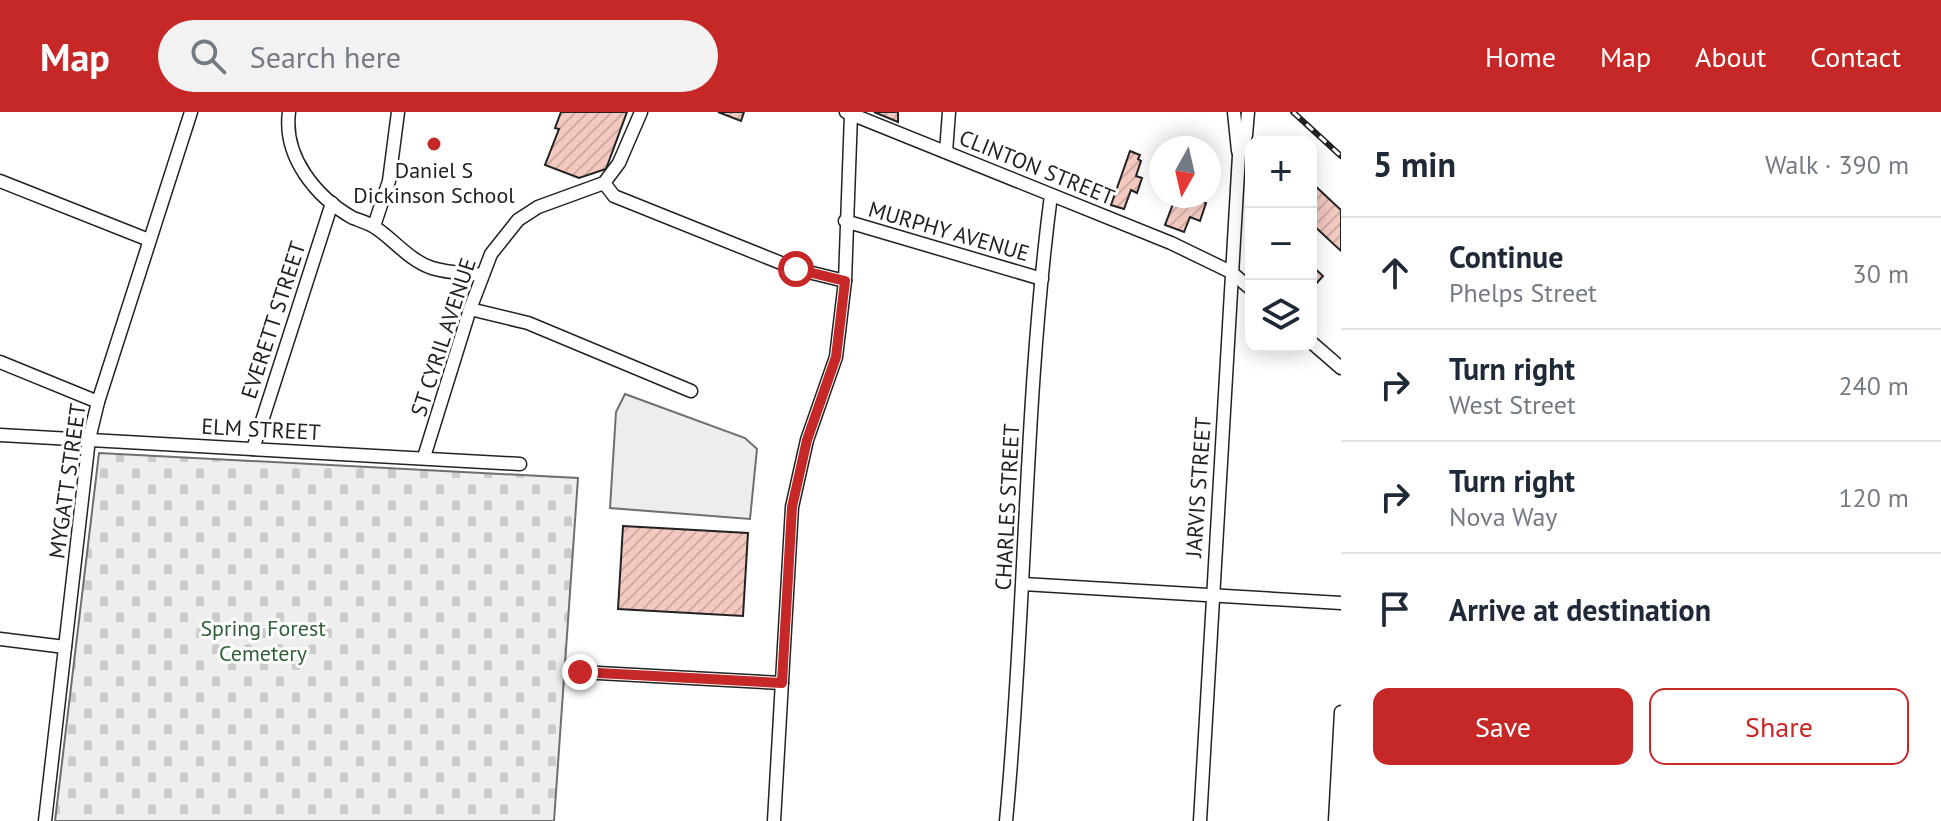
<!DOCTYPE html>
<meta charset="utf-8">
<style>
body{margin:0;font-family:"PT Sans",sans-serif;background:#f2f2f3;color:#1f2937}
.controls{position:absolute;right:24px;top:24px;display:grid;overflow:hidden;border-radius:16px;box-shadow:0 4px 20px #0003}
.controls button{width:72px;height:72px;display:grid;place-items:center;padding:0;border:0;border-bottom:2px solid #e0e1e3;background:#fff;color:#1f2937;font:40px sans-serif}
.compass{position:absolute;left:1149px;top:24px;width:72px;height:72px;border-radius:50%;background:#fff;box-shadow:0 4px 20px #0003;rotate:188deg}
.stop{position:absolute;width:24px;height:24px;margin:-18px;border:6px solid #c62828;border-radius:50%;background:#fff}
.stop.end{background:#c62828;border-color:#fff;box-shadow:0 2px 8px #0008}
.list{margin:0;padding:0;list-style:none}
h2{display:flex;justify-content:space-between;align-items:center;height:104px;margin:0;padding:0 32px;font-size:34px}
h2 small{font-size:26px;font-weight:400;color:#747a83}
.list li{display:grid;grid-template-columns:52px 1fr auto;gap:24px;align-items:center;box-sizing:border-box;height:112px;padding:0 32px;border-top:2px solid #e0e1e3}
.list b{display:block;font-size:30px;white-space:nowrap}
.list p{margin:0;font-size:26px;white-space:nowrap;color:#747a83}
.list em{font-size:26px;font-style:normal;color:#747a83}
.actions{display:flex;gap:16px;padding:24px 32px}
.actions a{flex:1;padding:18px 0;border:2px solid #c62828;border-radius:16px;text-align:center;font-size:28px;color:#c62828}
.actions .main{background:#c62828;color:#fff}
.icon{flex:none;width:44px;height:44px;fill:none;stroke:currentColor;stroke-width:2;stroke-linecap:round;stroke-linejoin:round}
.map{position:relative;flex:none;width:1341px;height:709px;overflow:hidden}
header{display:flex;align-items:center;gap:48px;box-sizing:border-box;height:112px;padding:0 40px;background:#c62828;color:#fff}
header strong{font-size:38px}
nav{display:flex;gap:44px;margin-inline-start:auto;font-size:28px}
.search{width:560px;height:72px;background:#f2f2f3;display:flex;align-items:center;gap:20px;box-sizing:border-box;padding:0 28px;border-radius:44px;color:#747a83;font-size:30px}
main{display:flex}
aside{flex:1;background:#fff}
.map>svg:first-child{display:block}
.cemetery{fill:url(#cemetery-stones);stroke:#6f6f6f;stroke-width:2}
.parking{fill:#ededed;stroke:#6f6f6f;stroke-width:2}
.building{fill:url(#building-hatch);stroke:#222;stroke-width:2}
.lines{fill:none;stroke-linecap:round;stroke-linejoin:round}
.minor-casing{stroke:#222;stroke-width:15}
.minor{stroke:#fff;stroke-width:12}
.rail-casing{stroke:#222;stroke-width:6}
.rail{stroke:#fff;stroke-width:3;stroke-dasharray:9;stroke-linecap:butt}
.route{stroke:#c62828;stroke-width:10}
.poi-dot{fill:#c62828;stroke:#fff;stroke-width:3}
.labels{text-anchor:middle;stroke-width:6;stroke-linejoin:round;paint-order:stroke}
.street-label{font-size:22px;fill:#222;stroke:#fff}
.poi-label{font-size:22px;fill:#222;stroke:#fff}
.park-label{font-size:22px;fill:#2f5e38;stroke:#fff}
</style>
<header>
<strong>Map</strong>
<div class="search"><svg class="icon" aria-label="search" viewBox="0 0 24 24"><circle cx="10" cy="10" r="6"/><path d="M15 15l6 6"/></svg>Search here</div>
<nav><a>Home</a><a>Map</a><a>About</a><a>Contact</a></nav>
</header>
<main>
<div class="map">
<svg width="1341" height="709" viewBox="0 0 1341 709">
<defs>
<pattern id="cemetery-stones" width="16" height="16" patternUnits="userSpaceOnUse" patternTransform="scale(2)"><rect width="16" height="16" fill="#eee"/><path d="M2 7V4a2 2 0 0 1 4 0v3zM10 15v-3a2 2 0 0 1 4 0v3z" fill="#ccc"/></pattern>
<pattern id="building-hatch" width="6" height="6" patternUnits="userSpaceOnUse" patternTransform="scale(2)"><rect width="6" height="6" fill="#f3c9c0"/><path d="M-1 1l2-2M0 6l6-6M5 7l2-2" fill="none" stroke="#d0aca5"/></pattern>
</defs>
<rect width="100%" height="100%" fill="#fff"/>
<path class="cemetery" d="M99,341L578,366L554,709H55Z"/>
<path class="parking" d="M625,282L745,326L757,337L750,407L610,396L616,300Z"/>
<g class="building">
<path d="M561,0H627L606,57L579,66L545,53L559,17L555,16Z"/>
<path d="M718,0H744L741,9Z"/>
<path d="M874,0H898V10Z"/>
<path d="M1130,39L1140,43L1138,47L1141,49L1136,64L1142,66L1137,81L1131,78L1124,97L1111,93Z"/>
<path d="M1311,70L1341,98V139L1311,111Z"/>
<path d="M1176,84H1187L1206,91L1200,109L1190,105L1184,120L1165,113Z"/>
<path d="M1311,153L1323,164L1315,173L1311,169Z"/>
<path d="M623,414L748,421L743,504L618,497Z"/>
</g>
<g class="lines">
<g class="minor-casing">
<g id="minor">
<path d="M289,0C283,45 316,85 353,106C361,109 369,111 376,116C394,128 410,149 432,156C448,161 465,161 481,163"/>
<path d="M846,0L1171,131L1231,160L1251,177"/>
<path d="M1234,0L1238,39"/>
<path d="M946,40L949,0"/>
<path d="M0,69L149,128"/>
<path d="M604,71L614,84L796,157L845,169"/>
<path d="M845,109L1042,167"/>
<path d="M374,114L389,69L398,0"/>
<path d="M470,197L528,211L691,279"/>
<path d="M1311,230L1341,256"/>
<path d="M0,250L98,290"/>
<path d="M0,323L520,352"/>
<path d="M253,337L332,91"/>
<path d="M424,345L470,197L491,142L518,108L538,95L604,71L619,51L641,0"/>
<path d="M1023,472L1341,491"/>
<path d="M0,527L65,535"/>
<path d="M580,560L782,571"/>
<path d="M45,709L89,327L98,290L191,0"/>
<path d="M774,709L792,395L807,328L836,245L845,169L851,2"/>
<path d="M1006,709C1026,501 1024,290 1051,83"/>
<path d="M1200,709L1239,43L1246,23L1248,0"/>
<path d="M1335,709L1341,600"/>
</g>
</g>
<use href="#minor" class="minor"/>
<g class="rail-casing">
<path id="rail" d="M1293,0L1341,44"/>
</g>
<use href="#rail" class="rail"/>
</g>
<g class="lines">
<path class="route" d="M580,560L782,571L792,395L807,328L836,245L845,169L796,157"/>
</g>
<circle class="poi-dot" cx="434" cy="32" r="8"/>
<g class="labels">
<g class="street-label">
<text transform="translate(1037 55) rotate(22)" y="8">CLINTON STREET</text>
<text transform="translate(949 119) rotate(16)" y="8">MURPHY AVENUE</text>
<text transform="translate(273 208) rotate(-72)" y="8">EVERETT STREET</text>
<text transform="translate(443 225) rotate(-72)" y="8">ST CYRIL AVENUE</text>
<text transform="translate(261 317) rotate(3)" y="8">ELM STREET</text>
<text transform="translate(67 369) rotate(-82)" y="8">MYGATT STREET</text>
<text transform="translate(1198 375) rotate(-86)" y="8">JARVIS STREET</text>
<text transform="translate(1007 395) rotate(-87)" y="8">CHARLES STREET</text>
</g>
<g class="poi-label">
<text x="434" y="66">Daniel S<tspan x="434" dy="25">Dickinson School</tspan></text>
</g>
<g class="park-label">
<text x="263" y="524">Spring Forest<tspan x="263" dy="25">Cemetery</tspan></text>
</g>
</g>
</svg>
<div class="controls">
<button>+</button>
<button>−</button>
<button><svg class="icon" aria-label="layers" viewBox="0 0 24 24"><path d="M12 4l9 5-9 5-9-5zM3 14l9 5 9-5"/></svg></button>
</div>
<svg class="compass" viewBox="-18 -18 36 36"><path d="M0-13l5 13h-10z" fill="#e53935"/><path d="M0 13l5-13h-10z" fill="#747a83"/></svg>
<div class="stop" style="left:796px;top:157px"></div>
<div class="stop end" style="left:580px;top:560px"></div>
</div>
<aside>
<h2>5 min<small>Walk · 390 m</small></h2>
<ul class="list">
<li><svg class="icon" aria-label="ahead" viewBox="0 0 24 24"><path d="M12 20V5M6 11l6-6 6 6"/></svg><div><b>Continue</b><p>Phelps Street</p></div><em>30 m</em></li>
<li><svg class="icon" aria-label="right" viewBox="0 0 24 24"><path d="M7 20v-9h11M14 6l5 5-5 5"/></svg><div><b>Turn right</b><p>West Street</p></div><em>240 m</em></li>
<li><svg class="icon" aria-label="right" viewBox="0 0 24 24"><path d="M7 20v-9h11M14 6l5 5-5 5"/></svg><div><b>Turn right</b><p>Nova Way</p></div><em>120 m</em></li>
<li><svg class="icon" aria-label="arrive" viewBox="0 0 24 24"><path d="M6 21V4h12l-3 4 3 4H6"/></svg><div><b>Arrive at destination</b></div></li>
</ul>
<div class="actions"><a class="main">Save</a><a>Share</a></div>
</aside>
</main>
